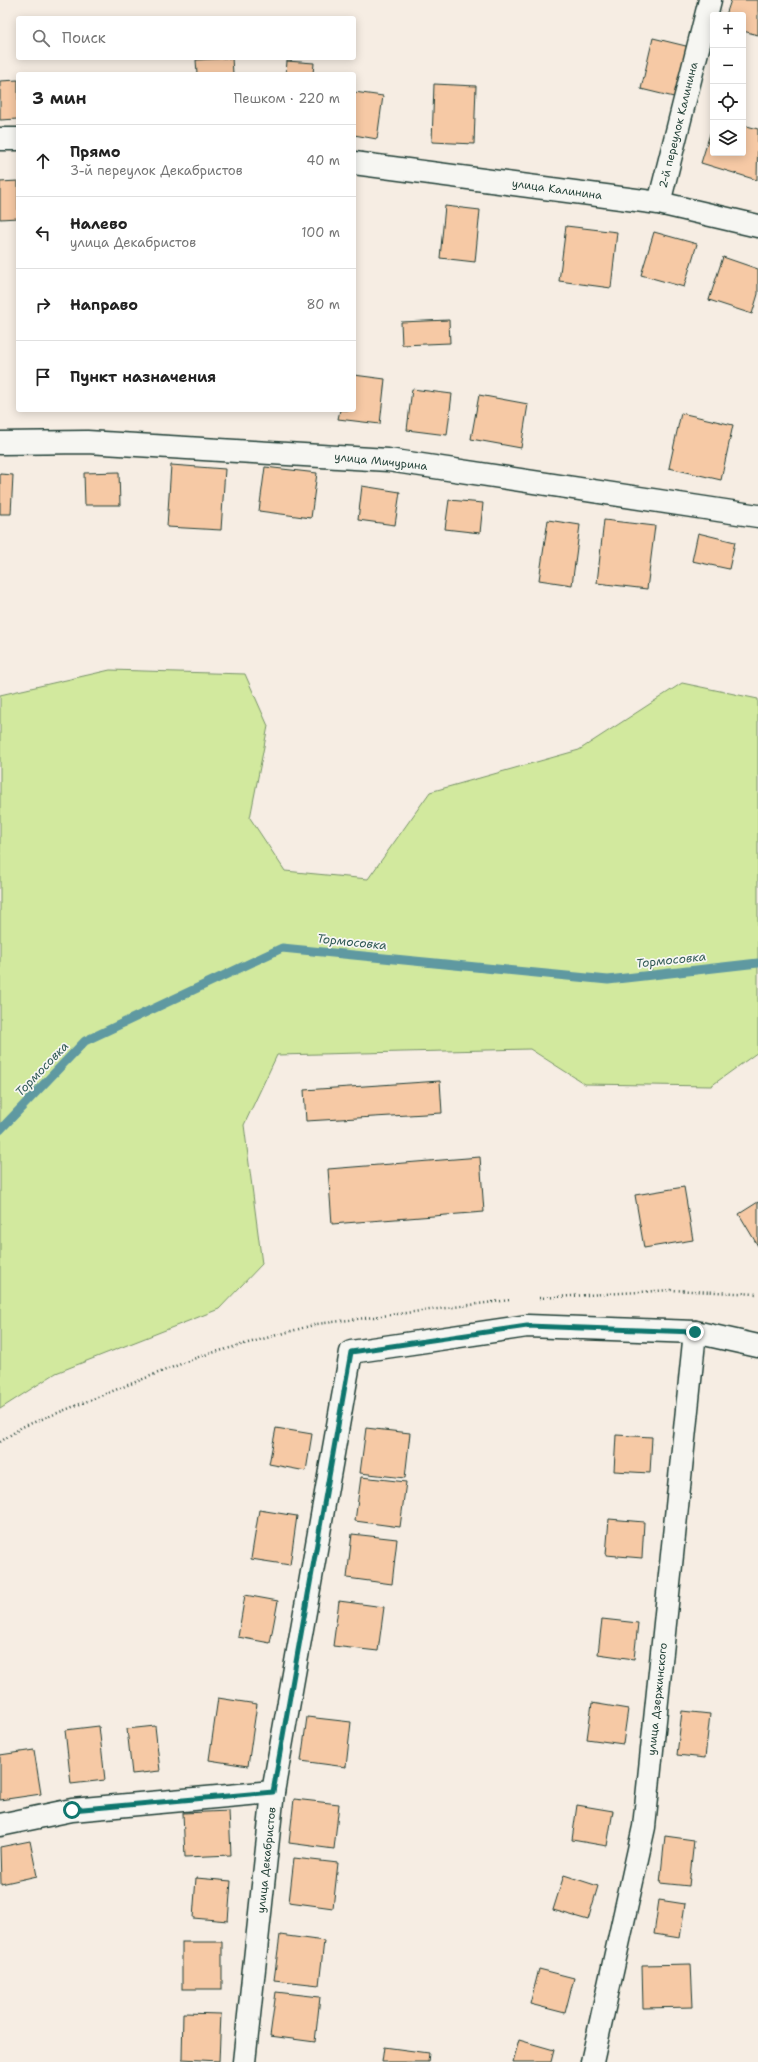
<!DOCTYPE html>
<html lang="ru">
<meta charset="utf-8">
<style>
body{margin:0;font-family:"Shantell Sans",sans-serif;background:#f6f6f6;color:#222}
.controls{position:absolute;right:12px;top:12px;display:grid;overflow:hidden;border-radius:4px;box-shadow:0 2px 10px #0003}
.controls button{width:36px;height:36px;display:grid;place-items:center;padding:0;border:0;border-bottom:1px solid #e0e0e0;background:#fff;color:#222;font:20px sans-serif}
.stop{position:absolute;width:12px;height:12px;margin:-9px;border:3px solid #0f766e;border-radius:50%;background:#fff}
.stop.end{background:#0f766e;border-color:#fff;box-shadow:0 1px 4px #0008}
.list{margin:0;padding:0;list-style:none}
h2{display:flex;justify-content:space-between;align-items:center;height:52px;margin:0;padding:0 16px;font-size:17px}
h2 small{font-size:13px;font-weight:400;color:#767676}
.list li{display:grid;grid-template-columns:26px 1fr auto;gap:12px;align-items:center;box-sizing:border-box;height:72px;padding:0 16px;border-top:1px solid #e0e0e0}
.list b{display:block;font-size:15px;white-space:nowrap}
.list p{margin:0;font-size:13px;white-space:nowrap;color:#767676}
.list em{font-size:13px;font-style:normal;color:#767676}
.icon{flex:none;width:22px;height:22px;fill:none;stroke:currentColor;stroke-width:2;stroke-linecap:round;stroke-linejoin:round}
.map{position:relative;flex:none;width:758px;height:2062px;overflow:hidden}
.search{position:absolute;background:#fff;box-shadow:0 2px 10px #0003;left:16px;top:16px;width:340px;height:44px;display:flex;align-items:center;gap:10px;box-sizing:border-box;padding:0 14px;border-radius:4px;color:#767676;font-size:15px}
.panel{position:absolute;background:#fff;box-shadow:0 2px 10px #0003;left:16px;top:72px;width:340px;height:340px;border-radius:4px}
.map>svg:first-child{display:block}
.green{fill:#d2e99e;stroke:#789369}
.lines{fill:none;stroke-linecap:round;stroke-linejoin:round}
.stream{stroke:#5f99a1;stroke-width:9}
.building{fill:#f6c9a5;stroke:#1f3d34}
.minor-casing{stroke:#1f3d34;stroke-width:25}
.path{stroke:#1f3d34;stroke-width:2.5;stroke-dasharray:1 3;stroke-linecap:butt}
.minor{stroke:#f6f6f2;stroke-width:22}
.route{stroke:#0f766e;stroke-width:5}
.labels{text-anchor:middle;stroke-width:3.5;stroke-linejoin:round;paint-order:stroke}
.street-label{font-size:11px;fill:#1f3d34;stroke:#f6f6f2}
.water-label{font-size:12px;font-style:italic;fill:#345c58;stroke:#f6f6f2}
</style>
<div class="map">
<svg width="758" height="2062" viewBox="0 0 758 2062">
<rect width="100%" height="100%" fill="#f6ede3"/>
<filter id="ink" filterUnits="userSpaceOnUse"><feTurbulence type="fractalNoise" baseFrequency=".025" numOctaves="2"/><feDisplacementMap in="SourceGraphic" scale="8" xChannelSelector="R" yChannelSelector="G"/><feConvolveMatrix kernelMatrix="1 2 1 2 8 2 1 2 1" color-interpolation-filters="sRGB"/></filter>
<g filter="url(#ink)">
<path class="green" d="M110,670L245,674L268,726L250,818L285,871L368,879L430,792L579,750L682,683L758,699V1052L711,1086L585,1084L530,1049L277,1055L244,1125L262,1264L219,1309L56,1373L0,1409V695Z"/>
<g class="lines">
<path class="stream" d="M0,1130L85,1041L282,948L608,980L758,963"/>
</g>
<g class="building">
<path d="M731,0H758V35L743,31V15H726Z"/>
<path d="M653,38L690,47L678,98L641,89Z"/>
<path d="M232,58L233,74H197L196,60Z"/>
<path d="M287,61L314,63L313,74H286Z"/>
<path d="M18,80V119L0,120V81Z"/>
<path d="M434,84L476,86L474,144L432,142Z"/>
<path d="M354,92L383,96L377,139L354,135Z"/>
<path d="M713,124V153H743V125L758,129L757,180L701,163Z"/>
<path d="M18,181V218L0,219V182Z"/>
<path d="M445,206L480,210L475,262L440,258Z"/>
<path d="M566,226L617,232L611,288L559,281Z"/>
<path d="M654,232L697,244L684,287L641,275Z"/>
<path d="M723,257L758,269V294L752,314L709,300Z"/>
<path d="M449,320L450,343L402,345L401,322Z"/>
<path d="M354,375L385,379L380,424L338,419L340,410H354Z"/>
<path d="M412,389L452,394L447,435L407,430Z"/>
<path d="M479,395L528,404L521,448L471,439Z"/>
<path d="M681,413L733,425L721,480L669,468Z"/>
<path d="M171,465L225,469L221,530L167,527Z"/>
<path d="M265,467L317,473L311,518L259,511Z"/>
<path d="M119,472L120,505H85L84,473Z"/>
<path d="M0,474L13,475L11,514H0Z"/>
<path d="M362,486L400,492L395,525L358,520Z"/>
<path d="M449,500L483,503L480,533L445,529Z"/>
<path d="M548,520L580,525L572,585L539,580Z"/>
<path d="M604,520L655,526L647,589L597,583Z"/>
<path d="M698,533L735,542L729,569L692,561Z"/>
<path d="M440,1081L442,1113L306,1121L304,1090Z"/>
<path d="M480,1157L484,1212L332,1224L328,1169Z"/>
<path d="M684,1187L693,1240L644,1248L635,1195Z"/>
<path d="M758,1202V1246L739,1214Z"/>
<path d="M276,1428L312,1434L306,1471L269,1464Z"/>
<path d="M366,1428L410,1433L405,1478L360,1473Z"/>
<path d="M616,1435L652,1437L650,1473L614,1471Z"/>
<path d="M361,1477L406,1482L400,1527L355,1521Z"/>
<path d="M259,1510L297,1516L290,1565L251,1559Z"/>
<path d="M609,1519L644,1522L642,1558L606,1555Z"/>
<path d="M352,1534L397,1539L392,1584L347,1578Z"/>
<path d="M245,1595L278,1601L270,1643L238,1637Z"/>
<path d="M339,1601L384,1607L378,1651L333,1646Z"/>
<path d="M602,1619L638,1623L634,1659L598,1654Z"/>
<path d="M218,1698L257,1704L248,1766L209,1760Z"/>
<path d="M592,1703L628,1709L623,1744L587,1739Z"/>
<path d="M682,1711L710,1714L705,1758L677,1755Z"/>
<path d="M307,1717L351,1722L346,1767L301,1761Z"/>
<path d="M99,1726L105,1780L71,1784L65,1730Z"/>
<path d="M155,1726L160,1771L132,1774L127,1729Z"/>
<path d="M34,1750L41,1794L0,1800V1755Z"/>
<path d="M294,1799L339,1804L334,1849L289,1843Z"/>
<path d="M577,1805L613,1811L607,1846L572,1840Z"/>
<path d="M229,1811L231,1855L185,1857L183,1813Z"/>
<path d="M665,1836L694,1840L689,1886L660,1883Z"/>
<path d="M30,1841L37,1876L1,1884L0,1847Z"/>
<path d="M294,1858L338,1863L333,1908L289,1902Z"/>
<path d="M564,1875L598,1886L588,1920L553,1910Z"/>
<path d="M196,1878L231,1881L228,1921L193,1918Z"/>
<path d="M659,1900L685,1904L680,1938L654,1934Z"/>
<path d="M280,1935L324,1941L319,1985L274,1980Z"/>
<rect x="182" y="1942" width="40" height="47"/>
<path d="M691,1964L693,2007L643,2008L642,1965Z"/>
<path d="M539,1969L574,1978L565,2013L530,2004Z"/>
<path d="M276,1992L320,1997L315,2042L270,2036Z"/>
<path d="M183,2013L221,2014L219,2061L182,2059Z"/>
<path d="M519,2040L554,2050L551,2062H513Z"/>
<path d="M384,2047L429,2053L428,2062H382Z"/>
</g>
<g class="lines">
<g class="minor-casing">
<g id="minor">
<path d="M0,139H18"/>
<path d="M354,163L659,203L758,226"/>
<path d="M659,203L710,0"/>
<path d="M0,443L87,442L388,460L758,516"/>
<path d="M0,1825L72,1810L273,1792"/>
<path d="M244,2062L273,1792L351,1352L527,1326L695,1332L758,1346"/>
<path d="M592,2062L644,1827L695,1332"/>
</g>
</g>
<g class="path">
<path d="M539,1298L671,1290L758,1294"/>
<path d="M0,1442L22,1427L201,1356L317,1324L510,1300"/>
</g>
<use href="#minor" class="minor"/>
</g>
</g>
<g class="lines" filter="url(#ink)">
<path class="route" d="M72,1810L273,1792L351,1352L527,1326L695,1332"/>
</g>
<g class="labels">
<g class="street-label">
<text transform="translate(678 125) rotate(-76)" y="4">2-й переулок Калинина</text>
<text transform="translate(557 189) rotate(8)" y="4">улица Калинина</text>
<text transform="translate(381 461) rotate(6)" y="4">улица Мичурина</text>
<text transform="translate(657 1699) rotate(-84)" y="4">улица Дзержинского</text>
<text transform="translate(266 1860) rotate(-84)" y="4">улица Декабристов</text>
</g>
<g class="water-label">
<text transform="translate(352 942) rotate(6)" y="4">Тормосовка</text>
<text transform="translate(671 960) rotate(-6)" y="4">Тормосовка</text>
<text transform="translate(42 1069) rotate(-46)" y="4">Тормосовка</text>
</g>
</g>
</svg>
<div class="controls">
<button>+</button>
<button>−</button>
<button><svg class="icon" aria-label="locate" viewBox="0 0 24 24"><circle cx="12" cy="12" r="6"/><path d="M12 2v4M12 18v4M2 12h4M18 12h4"/></svg></button>
<button><svg class="icon" aria-label="layers" viewBox="0 0 24 24"><path d="M12 4l9 5-9 5-9-5zM3 14l9 5 9-5"/></svg></button>
</div>
<div class="stop" style="left:72px;top:1810px"></div>
<div class="stop end" style="left:695px;top:1332px"></div>
<div class="search"><svg class="icon" aria-label="search" viewBox="0 0 24 24"><circle cx="10" cy="10" r="6"/><path d="M15 15l6 6"/></svg>Поиск</div>
<section class="panel">
<h2>3 мин<small>Пешком · 220 m</small></h2>
<ul class="list">
<li><svg class="icon" aria-label="ahead" viewBox="0 0 24 24"><path d="M12 20V5M6 11l6-6 6 6"/></svg><div><b>Прямо</b><p>3-й переулок Декабристов</p></div><em>40 m</em></li>
<li><svg class="icon" aria-label="left" viewBox="0 0 24 24"><path d="M17 20v-9H6M10 6l-5 5 5 5"/></svg><div><b>Налево</b><p>улица Декабристов</p></div><em>100 m</em></li>
<li><svg class="icon" aria-label="right" viewBox="0 0 24 24"><path d="M7 20v-9h11M14 6l5 5-5 5"/></svg><div><b>Направо</b></div><em>80 m</em></li>
<li><svg class="icon" aria-label="arrive" viewBox="0 0 24 24"><path d="M6 21V4h12l-3 4 3 4H6"/></svg><div><b>Пункт назначения</b></div></li>
</ul>
</section>
</div>
